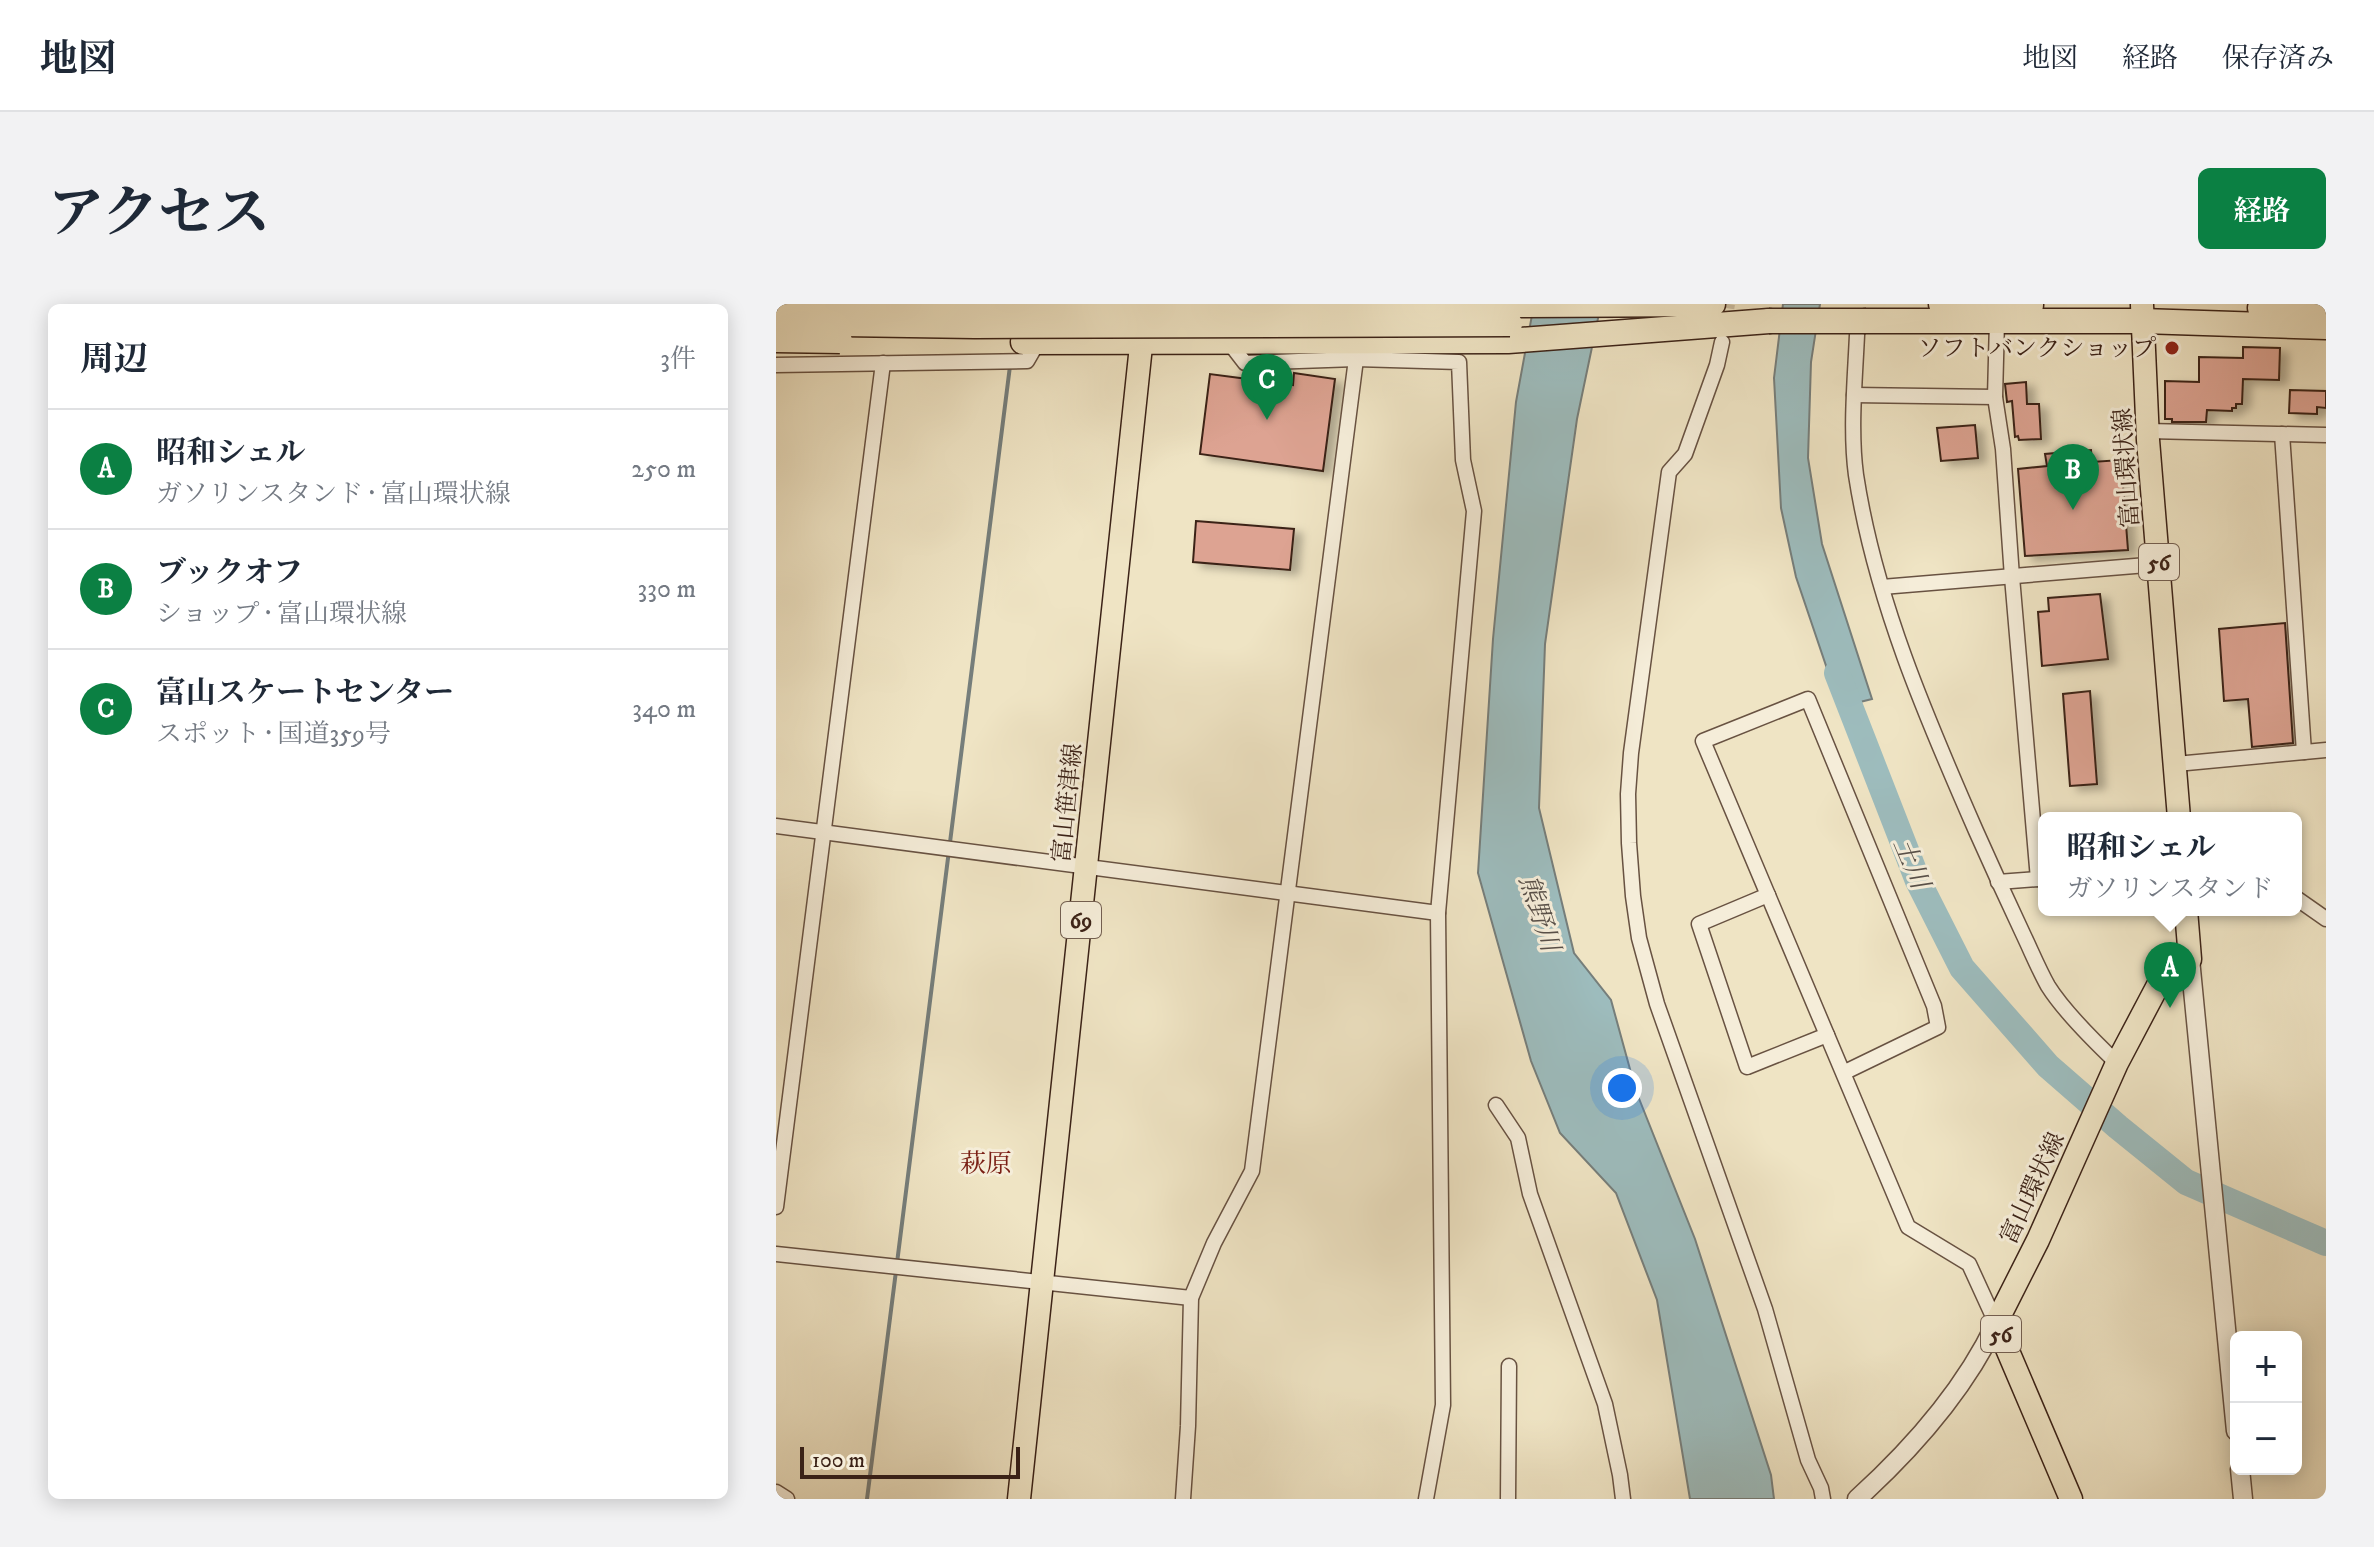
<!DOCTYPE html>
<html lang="ja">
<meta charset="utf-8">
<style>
body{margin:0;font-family:"IM FELL DW Pica","Noto Serif JP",serif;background:#f2f2f3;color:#1f2937}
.controls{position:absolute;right:24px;bottom:24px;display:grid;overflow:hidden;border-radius:12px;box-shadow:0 4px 20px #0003}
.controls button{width:72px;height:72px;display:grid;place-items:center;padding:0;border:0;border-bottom:2px solid #e0e1e3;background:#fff;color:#1f2937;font:40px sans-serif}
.scale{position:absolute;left:24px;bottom:20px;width:220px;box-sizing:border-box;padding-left:8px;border:4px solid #3b2217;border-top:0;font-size:22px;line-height:28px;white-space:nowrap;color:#3b2217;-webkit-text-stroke:6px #f5edd9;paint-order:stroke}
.you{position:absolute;left:846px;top:784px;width:28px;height:28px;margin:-20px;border:6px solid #fff;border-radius:50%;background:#1a73e8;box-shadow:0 0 0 12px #1a73e833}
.badge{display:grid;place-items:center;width:52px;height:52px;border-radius:50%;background:#0b8043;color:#fff;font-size:26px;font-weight:700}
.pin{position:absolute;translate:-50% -66px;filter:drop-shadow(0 2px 4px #0008)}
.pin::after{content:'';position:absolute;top:42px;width:28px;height:24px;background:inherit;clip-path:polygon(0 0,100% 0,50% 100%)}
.popup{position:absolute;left:1262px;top:508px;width:264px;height:104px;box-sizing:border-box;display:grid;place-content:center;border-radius:12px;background:#fff;filter:drop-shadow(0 2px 6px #0005);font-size:26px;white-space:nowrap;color:#747a83}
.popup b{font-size:30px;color:#1f2937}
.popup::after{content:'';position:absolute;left:50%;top:100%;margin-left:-16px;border:16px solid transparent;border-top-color:#fff}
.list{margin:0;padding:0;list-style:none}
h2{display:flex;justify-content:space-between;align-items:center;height:104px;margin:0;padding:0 32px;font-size:34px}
h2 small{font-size:26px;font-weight:400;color:#747a83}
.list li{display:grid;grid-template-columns:52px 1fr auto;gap:24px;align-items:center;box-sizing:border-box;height:120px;padding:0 32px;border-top:2px solid #e0e1e3}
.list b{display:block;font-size:30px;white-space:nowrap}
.list p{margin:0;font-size:26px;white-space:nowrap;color:#747a83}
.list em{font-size:26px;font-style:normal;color:#747a83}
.map{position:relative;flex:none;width:1550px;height:1195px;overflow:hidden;border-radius:12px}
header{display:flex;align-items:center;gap:48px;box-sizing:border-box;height:112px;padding:0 40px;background:#fff;border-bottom:2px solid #e0e1e3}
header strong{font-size:38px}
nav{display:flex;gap:44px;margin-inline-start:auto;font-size:28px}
.intro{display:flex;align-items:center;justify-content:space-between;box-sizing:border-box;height:192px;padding:0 48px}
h1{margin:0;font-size:56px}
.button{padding:20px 36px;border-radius:12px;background:#0b8043;color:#fff;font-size:28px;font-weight:700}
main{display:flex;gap:48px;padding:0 48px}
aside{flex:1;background:#fff;border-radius:12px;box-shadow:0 4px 20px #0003}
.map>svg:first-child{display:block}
.water{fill:#9dbcbd;stroke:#767e7b;stroke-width:2}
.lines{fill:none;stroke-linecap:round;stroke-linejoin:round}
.stream{stroke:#767e7b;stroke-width:4}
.river{stroke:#9dbcbd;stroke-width:26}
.building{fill:#dda392;stroke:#3b2217;stroke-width:2;filter:url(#shadow)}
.minor-tunnel{stroke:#cbbda1;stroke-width:14;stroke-dasharray:14 7;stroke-linecap:butt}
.minor-casing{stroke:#685242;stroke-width:17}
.tertiary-casing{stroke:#685242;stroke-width:21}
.primary-casing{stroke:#3b2217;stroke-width:25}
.trunk-casing{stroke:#3b2217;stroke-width:27}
.minor{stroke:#f5edd9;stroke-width:14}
.tertiary{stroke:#f5edd9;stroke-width:18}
.primary{stroke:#efe4c4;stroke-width:22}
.trunk{stroke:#efe4c4;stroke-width:24}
.trunk-bridge-casing{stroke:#3b2217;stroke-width:27;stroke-linecap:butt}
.trunk-bridge{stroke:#efe4c4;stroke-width:24}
.poi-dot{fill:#8f2418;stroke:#f5edd9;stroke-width:3}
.labels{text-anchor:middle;stroke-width:6;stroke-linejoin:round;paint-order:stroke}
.shield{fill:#f5edd9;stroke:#735f51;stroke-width:2}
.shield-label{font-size:22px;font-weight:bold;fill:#3b2217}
.poi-label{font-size:24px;fill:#3b2217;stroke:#f5edd9;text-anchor:end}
.street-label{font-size:24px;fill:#3b2217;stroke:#f5edd9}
.water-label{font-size:26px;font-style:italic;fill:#585049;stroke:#f5edd9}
.neighbourhood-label{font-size:26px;fill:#7a1f14;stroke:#f5edd9}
</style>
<header>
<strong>地図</strong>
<nav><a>地図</a><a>経路</a><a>保存済み</a></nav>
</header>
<div class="intro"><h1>アクセス</h1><a class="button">経路</a></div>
<main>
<aside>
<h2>周辺<small>3件</small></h2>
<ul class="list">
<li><span class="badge">A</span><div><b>昭和シェル</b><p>ガソリンスタンド · 富山環状線</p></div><em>250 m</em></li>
<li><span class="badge">B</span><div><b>ブックオフ</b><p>ショップ · 富山環状線</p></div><em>330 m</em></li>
<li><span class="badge">C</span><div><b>富山スケートセンター</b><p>スポット · 国道359号</p></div><em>340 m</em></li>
</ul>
</aside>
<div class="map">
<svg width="1550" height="1195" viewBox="0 0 1550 1195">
<defs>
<filter id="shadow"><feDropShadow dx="8" dy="4.5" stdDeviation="4" flood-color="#0004"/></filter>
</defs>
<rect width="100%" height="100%" fill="#efe4c4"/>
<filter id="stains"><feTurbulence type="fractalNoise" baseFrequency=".0025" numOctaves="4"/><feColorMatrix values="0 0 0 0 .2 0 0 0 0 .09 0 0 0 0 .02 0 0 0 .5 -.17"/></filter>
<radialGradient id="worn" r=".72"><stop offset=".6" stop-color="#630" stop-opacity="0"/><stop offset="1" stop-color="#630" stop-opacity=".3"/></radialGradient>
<g class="water">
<path d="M758,0H825L801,115L769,340L763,504L798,649L835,696L860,787L919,935L995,1171L998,1195H914L881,996L840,889L784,829L755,757L702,569L717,335L740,98Z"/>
<path d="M1007,0H1044L1035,58L1032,154L1046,240L1096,395L1064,403L1020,273L1005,204L998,74Z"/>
</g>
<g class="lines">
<g class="stream">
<path d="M121,959L234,62"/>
<path d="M91,1195L120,967"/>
</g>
<path class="river" d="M1061,369L1142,577L1186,664L1272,762L1342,823L1410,878L1550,939"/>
</g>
<g class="building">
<path d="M1467,43L1504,44L1503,76L1467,75L1466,100H1460V104H1456V107L1431,106L1430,118H1396V115H1389V77L1423,78V53L1467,54Z"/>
<path d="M518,69L559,75L547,167L424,150L434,70L517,81Z"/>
<path d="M1250,78L1251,100H1263L1265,135L1243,136L1242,132L1239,133L1236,97L1231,98L1229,80Z"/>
<path d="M1514,86L1550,87V104L1541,103V110L1513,109Z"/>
<path d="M1199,121L1202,154L1165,157L1161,124Z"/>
<path d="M1315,146L1316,158L1345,156L1352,246L1249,252L1242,165L1271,162L1269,150Z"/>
<path d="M420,217L518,225L514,266L417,258Z"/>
<path d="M1324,290L1332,355L1266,362L1262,308L1273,307L1272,294Z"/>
<path d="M1509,319L1517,439L1476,443L1472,395L1448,397L1443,325Z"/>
<path d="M1314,387L1321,480L1294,482L1287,390Z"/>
</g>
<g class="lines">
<path class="minor-tunnel" d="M948,25L952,0"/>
<g class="minor-casing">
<g id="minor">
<path d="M1221,17L1219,93L1227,145L1236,273L1262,575L1268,574"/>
<path d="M1081,31C1079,75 1074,127 1080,171C1099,295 1150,413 1200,527C1216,563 1232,598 1248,632C1256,649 1263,666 1272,682C1287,706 1320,739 1341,759"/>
<path d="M452,37L469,59L580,55L683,58L687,156L698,207L662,609L667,1101L650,1195"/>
<path d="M946,38L941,61L909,150L893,168L855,449L852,490L853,539L857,592L863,634L881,700L989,1005L1032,1156L1045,1184L1047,1195"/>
<path d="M0,61L251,57L262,38"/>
<path d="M1078,91L1219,93"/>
<path d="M1372,127L1550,131"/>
<path d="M1506,130L1528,448"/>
<path d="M1106,283L1383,260"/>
<path d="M1400,460L1550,446"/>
<path d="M0,522L662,609"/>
<path d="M1222,578L1262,575"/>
<path d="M992,591L923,620L971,763L1051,731"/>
<path d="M1520,594L1550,615"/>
<path d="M1067,769L1162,723L1158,702L1032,395L927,437L1132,923L1193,960L1220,1019"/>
<path d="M720,801L742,834L754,890L829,1100L844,1171L847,1195"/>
<path d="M0,903L107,59"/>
<path d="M0,950L415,994"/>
<path d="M0,1188L11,1195"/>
<path d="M407,1195L412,1122L415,994L438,939L476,867L580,55"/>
<path d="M732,1195L733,1062"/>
</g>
</g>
<g class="tertiary-casing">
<g id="tertiary">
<path d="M1414,655L1460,1127"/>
<path d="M1464,1165L1467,1195"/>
<path d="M1081,1195C1136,1145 1188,1087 1220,1019"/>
</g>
</g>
<g class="primary-casing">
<g id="primary">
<path d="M1366,1L1372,136L1403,514"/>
<path d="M243,1195L367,23"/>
<path d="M1295,1195L1220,1019L1262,936L1341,759L1389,668L1414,655L1410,606"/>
</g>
</g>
<g class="trunk-casing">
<g id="trunk">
<path d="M1165,0L1255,1"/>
<path d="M738,1L937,0"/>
<path d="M1484,4L1550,5"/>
<path d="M1090,17H1366L1550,23"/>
<path d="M247,38L732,37L993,17"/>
</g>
</g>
<use href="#minor" class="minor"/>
<use href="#tertiary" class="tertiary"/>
<use href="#primary" class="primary"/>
<use href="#trunk" class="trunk"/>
<g class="trunk-bridge-casing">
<g id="trunk-bridge">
<path d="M0,1L285,3L738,1"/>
<path d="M993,17H1090"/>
<path d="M0,19L199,22L734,20"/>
<path d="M0,36L64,37"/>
</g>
</g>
<use href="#trunk-bridge" class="trunk-bridge"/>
</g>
<circle class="poi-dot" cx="1396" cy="44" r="8"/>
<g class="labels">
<g class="shield">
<rect x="1363" y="240" width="40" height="36" rx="6"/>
<rect x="285" y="598" width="40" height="36" rx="6"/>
<rect x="1205" y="1012" width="40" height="36" rx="6"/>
</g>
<g class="shield-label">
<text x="1383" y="266">56</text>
<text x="305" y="624">69</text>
<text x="1225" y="1038">56</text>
</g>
<g class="poi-label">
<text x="1380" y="52">ソフトバンクショップ</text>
</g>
<g class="street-label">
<text transform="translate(1350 164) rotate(-94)" y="8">富山環状線</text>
<text transform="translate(291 499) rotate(-84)" y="8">富山笹津線</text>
<text transform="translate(1256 884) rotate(-65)" y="8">富山環状線</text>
</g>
<g class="water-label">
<text transform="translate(1136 559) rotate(67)" y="9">土川</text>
<text transform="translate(764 609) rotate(72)" y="9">熊野川</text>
</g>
<g class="neighbourhood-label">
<text x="210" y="868">萩原</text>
</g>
</g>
<rect width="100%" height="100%" filter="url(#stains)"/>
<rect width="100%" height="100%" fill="url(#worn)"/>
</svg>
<div class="controls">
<button>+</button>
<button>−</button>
</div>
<div class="scale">100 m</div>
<div class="you"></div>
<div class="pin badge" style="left:1394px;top:704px">A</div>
<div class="popup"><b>昭和シェル</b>ガソリンスタンド</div>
<div class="pin badge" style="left:1297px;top:206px">B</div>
<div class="pin badge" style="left:491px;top:116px">C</div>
</div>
</main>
